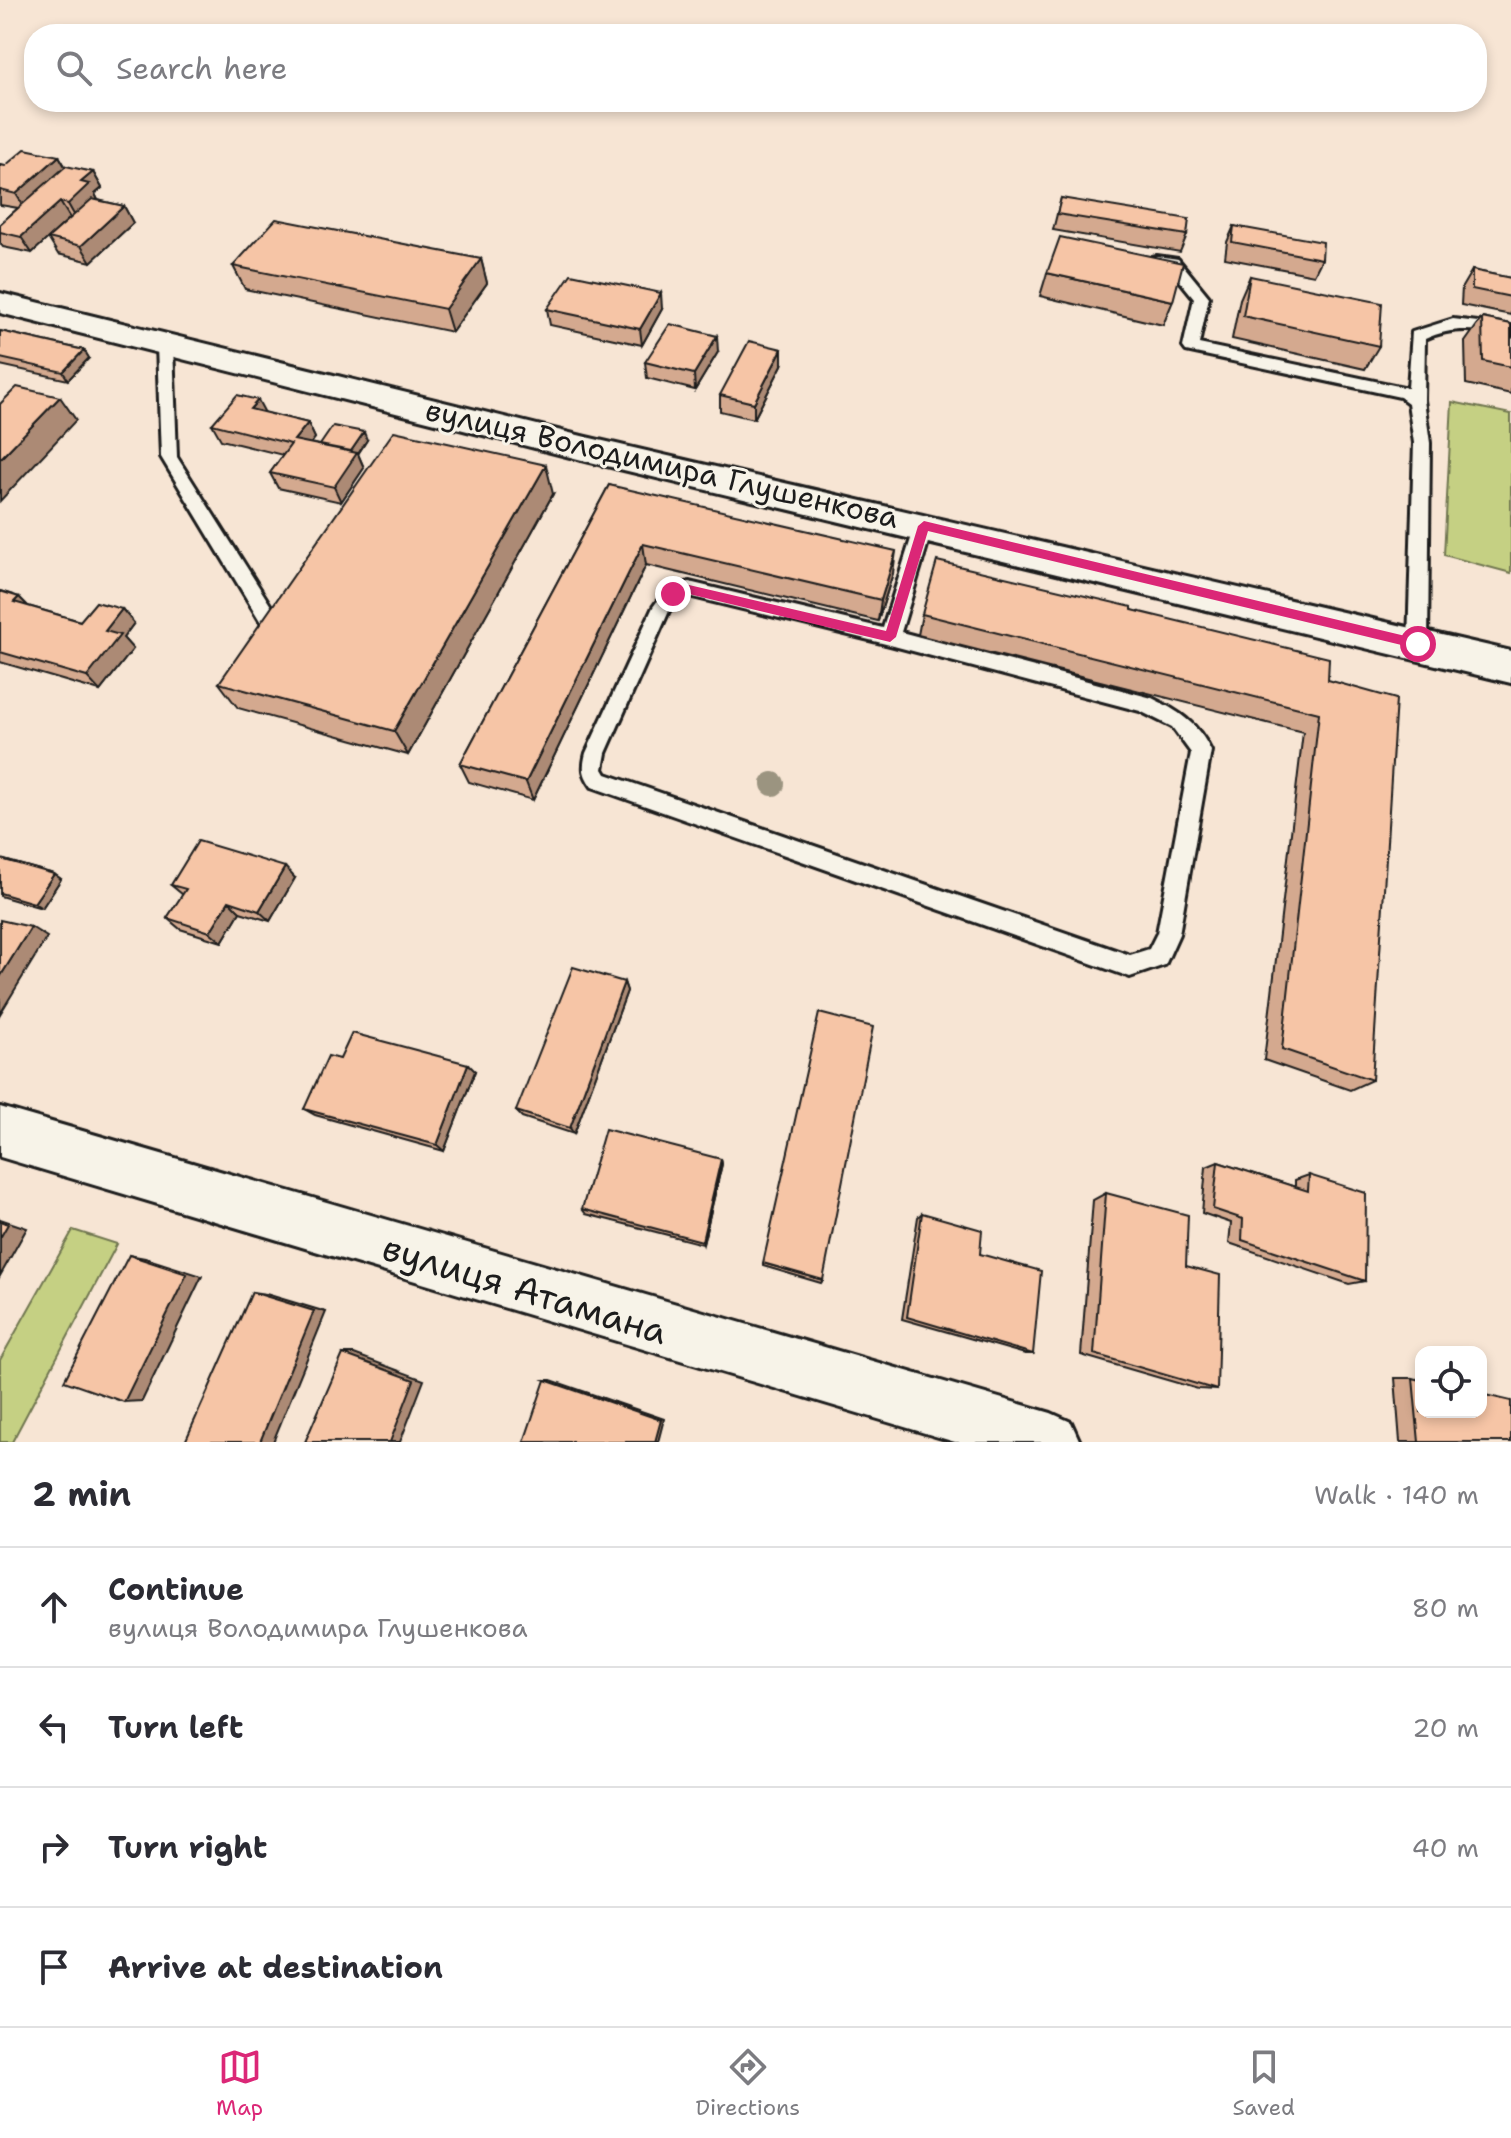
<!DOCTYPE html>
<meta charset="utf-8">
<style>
body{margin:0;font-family:"Shantell Sans",sans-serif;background:#f2f2f3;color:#2b2b33}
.controls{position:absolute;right:24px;bottom:24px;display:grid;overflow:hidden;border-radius:16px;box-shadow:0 4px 12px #0003}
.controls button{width:72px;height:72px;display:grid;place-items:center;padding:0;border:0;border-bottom:2px solid #e1e1e2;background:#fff;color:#2b2b33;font:40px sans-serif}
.stop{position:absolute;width:24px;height:24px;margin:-18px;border:6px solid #db2777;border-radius:50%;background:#fff}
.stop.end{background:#db2777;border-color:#fff;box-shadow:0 2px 8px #0008}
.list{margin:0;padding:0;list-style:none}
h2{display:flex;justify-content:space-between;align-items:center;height:104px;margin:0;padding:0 32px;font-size:34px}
h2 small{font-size:26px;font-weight:400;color:#7c7c81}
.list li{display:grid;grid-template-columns:52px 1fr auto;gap:24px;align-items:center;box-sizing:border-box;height:120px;padding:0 32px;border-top:2px solid #e1e1e2}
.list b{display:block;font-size:30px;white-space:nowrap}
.list p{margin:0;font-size:26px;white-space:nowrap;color:#7c7c81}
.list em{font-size:26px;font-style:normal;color:#7c7c81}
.icon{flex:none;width:44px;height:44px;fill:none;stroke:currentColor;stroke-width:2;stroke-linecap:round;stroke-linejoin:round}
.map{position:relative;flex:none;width:1511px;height:1442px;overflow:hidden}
.search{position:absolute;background:#fff;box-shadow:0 4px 12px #0003;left:24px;right:24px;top:24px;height:88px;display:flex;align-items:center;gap:20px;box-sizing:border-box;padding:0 28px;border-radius:32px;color:#7c7c81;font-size:30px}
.sheet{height:584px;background:#fff}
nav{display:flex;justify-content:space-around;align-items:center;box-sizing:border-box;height:112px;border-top:2px solid #e1e1e2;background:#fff;font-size:22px;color:#7c7c81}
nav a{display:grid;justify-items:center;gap:4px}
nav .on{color:#db2777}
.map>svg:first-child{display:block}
.green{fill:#c5d083;stroke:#707650;stroke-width:2}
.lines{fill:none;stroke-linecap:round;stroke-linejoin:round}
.service-casing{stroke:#1c1c1c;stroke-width:6}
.minor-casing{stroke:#1c1c1c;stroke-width:6}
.service{fill:#f7f3e8;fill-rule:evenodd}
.minor{fill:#f7f3e8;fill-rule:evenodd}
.tree{fill:#9b9480}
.wall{fill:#d4a98f;stroke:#1c1c1c;stroke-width:2}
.shaded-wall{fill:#ac8a74;stroke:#1c1c1c;stroke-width:2}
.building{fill:#f6c5a6;stroke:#1c1c1c;stroke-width:2}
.route{fill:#db2777}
.labels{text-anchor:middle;stroke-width:6;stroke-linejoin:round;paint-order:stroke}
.street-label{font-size:30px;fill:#1c1c1c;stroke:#f7f3e8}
.near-street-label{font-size:36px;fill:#1c1c1c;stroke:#f7f3e8}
</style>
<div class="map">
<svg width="1511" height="1442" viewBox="0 0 1511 1442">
<rect width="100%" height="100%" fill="#f7e5d4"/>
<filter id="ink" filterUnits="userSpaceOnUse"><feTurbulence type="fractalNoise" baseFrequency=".0125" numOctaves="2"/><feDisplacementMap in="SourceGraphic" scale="16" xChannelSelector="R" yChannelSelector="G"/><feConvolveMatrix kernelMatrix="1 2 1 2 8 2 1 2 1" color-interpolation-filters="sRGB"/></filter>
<g filter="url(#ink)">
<g class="green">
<path d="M1452,402L1511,414V573L1444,555Z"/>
<path d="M73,1230L117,1244L12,1442H0V1360Z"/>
</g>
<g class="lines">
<g class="service-casing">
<g id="service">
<path d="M1157,256L1178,259L1209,297L1199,344L1408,388L1412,332L1453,319L1511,326V336C1480,330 1455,325 1425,339L1424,400L1430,443L1428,644L1425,649H1411L1408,644L1414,443L1408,403L1400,397L1186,351L1183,347L1194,298L1168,266L1152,263V257Z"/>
<path d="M165,340L173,345L177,457L276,614L278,619L276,624H262L161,457L157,345Z"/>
<path d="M924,519L933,526L901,632L1152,698C1178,711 1198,723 1211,751L1179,934L1165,965L1130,977L592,787C583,774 582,769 586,753L653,607L666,589L689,582L883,628L915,526ZM689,596L890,645L1140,711L1172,727L1191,753L1157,933L1149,949L1130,955L606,774L603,769L606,753L669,611L679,599Z"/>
</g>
</g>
<g class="minor-casing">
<g id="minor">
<path d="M0,293L586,437L1511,651V683L586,461L0,313Z"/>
<path d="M0,1107L1051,1413L1071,1422L1080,1442H955L0,1157Z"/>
</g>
</g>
<use href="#service" class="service"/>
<use href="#minor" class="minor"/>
</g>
<circle class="tree" cx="773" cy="784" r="12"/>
<g class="wall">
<path d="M59,156L66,167L93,172L102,188L95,194L98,200L124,206L133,223L91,262L58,254L48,238L32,253L3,247L0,243V224L18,208L0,205V165L5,166Z"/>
<path d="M1061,198L1187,235L1180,252L1053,230Z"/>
<path d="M1234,226L1322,259L1314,275L1225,258L1227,242Z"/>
<path d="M481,259L487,283L452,332L245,289L233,266Z"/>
<path d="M1472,270L1511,278V315L1461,305L1462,287Z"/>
<path d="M1047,273L1173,301L1163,325L1040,296Z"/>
<path d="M1250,276L1379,346L1365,369L1232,339L1240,299Z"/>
<path d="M547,309H662L642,345L550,325Z"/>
<path d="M1482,318L1511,324V394L1466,384L1465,342Z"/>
<path d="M0,331L84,350L89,358L68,380L0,365Z"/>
<path d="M718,352L695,390L647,378L645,362Z"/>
<path d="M782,365L754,419L720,411V395Z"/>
<path d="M264,412L308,423L315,438L311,443L320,445L367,440L358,454L364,468L341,502L278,488L270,473L283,455L221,440L212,424Z"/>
<path d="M609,485L893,573L878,621L646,565L533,800L469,782L460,764Z"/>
<path d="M553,494L408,755L238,708L219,683Z"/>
<path d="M0,591L19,597L28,606L80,621L122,609L134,623L123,638L133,649L100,691L0,662Z"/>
<path d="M1132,610L1328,680L1372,1080L1350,1090L1264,1060L1303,732L918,635L922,614Z"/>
<path d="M0,859L54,874L61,879L42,908L0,896Z"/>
<path d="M295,878L270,921L240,912L222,942L180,929L167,918L183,895L171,885Z"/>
<path d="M624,982L627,991L574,1134L522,1117L516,1111Z"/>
<path d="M340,1059L475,1071L444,1151L315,1115L304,1109Z"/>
<path d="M721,1159L722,1164L703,1244L586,1214L582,1209Z"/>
<path d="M1218,1162L1295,1187V1180L1309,1175L1365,1281L1349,1284L1229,1243L1231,1223L1202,1213L1206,1167Z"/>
<path d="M1106,1193L1186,1266L1217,1390L1198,1389L1081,1355L1093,1200Z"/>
<path d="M922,1213L1033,1354H1025L902,1319L918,1217Z"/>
<path d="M763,1263L823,1280L821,1283L763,1266Z"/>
<path d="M1395,1378H1413L1511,1442H1400Z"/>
</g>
<g class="shaded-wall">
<path d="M59,156L68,172L26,210L16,194Z"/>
<path d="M93,172L102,188L95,194L98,200L77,220L68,204L81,182Z"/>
<path d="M60,202L70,218L32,253L21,237Z"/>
<path d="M124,206L133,223L91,262L81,246Z"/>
<path d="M481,259L487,283L452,332L445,309Z"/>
<path d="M661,293L662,309L642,345L640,329Z"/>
<path d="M717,336L718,352L695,390L694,374Z"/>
<path d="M782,349V365L754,419V403Z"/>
<path d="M84,350L89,358L68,380L63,372Z"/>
<path d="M60,397L76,420L0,501V459Z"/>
<path d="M258,400L266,415L250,409Z"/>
<path d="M308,423L315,438L302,455L294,440Z"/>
<path d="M364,432L367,440L358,454L364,468L341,502L334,487L347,457Z"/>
<path d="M546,465L553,494L408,755L394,731Z"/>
<path d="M643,544L646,565L533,800L526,782Z"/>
<path d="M896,551L893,573L878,621L881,600Z"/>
<path d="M19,597L33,611L14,602Z"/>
<path d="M122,609L134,623L123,638L133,649L100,691L87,677L105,631Z"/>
<path d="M285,867L295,878L270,921L259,911Z"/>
<path d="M54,874L61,879L42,908L34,903Z"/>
<path d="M229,901L240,912L222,942L210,932Z"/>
<path d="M31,927L47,937L0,1014V977Z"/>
<path d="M624,982L627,991L574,1134L570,1128Z"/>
<path d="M468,1064L475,1071L444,1151L437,1145Z"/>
<path d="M721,1159L722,1164L703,1244L702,1241Z"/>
<path d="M0,1219L27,1228L0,1276Z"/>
<path d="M129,1255L145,1258L202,1276L142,1401L124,1402Z"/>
<path d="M252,1292L266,1294L326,1312L273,1442H260Z"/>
<path d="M343,1354H354L424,1380L400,1442H390Z"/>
<path d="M545,1380H551L664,1419L658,1442H655Z"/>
</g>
<g class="building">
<path d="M25,149L59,156L16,194L0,190V165L5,166Z"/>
<path d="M66,166L93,172L81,182L89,184L68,204L60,202L21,237L0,232V224Z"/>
<path d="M1061,198L1189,219L1187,235L1057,214Z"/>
<path d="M92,199L124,206L81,246L48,238Z"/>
<path d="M276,219L481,259L445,309L233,266Z"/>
<path d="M1234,226L1323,242L1322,259L1232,242Z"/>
<path d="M1060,237L1183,263L1173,301L1047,273Z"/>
<path d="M1472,270L1511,278V297L1472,289Z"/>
<path d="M571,274L661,293L640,329L547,309Z"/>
<path d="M1250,276L1382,303L1379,346L1243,316Z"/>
<path d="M1482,318L1511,324V367L1483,361Z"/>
<path d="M670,324L717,336L694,374L645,362Z"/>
<path d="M0,331L84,350L63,372L0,358Z"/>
<path d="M749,341L782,349L754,403L720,395Z"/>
<path d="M17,387L60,397L0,459V404Z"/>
<path d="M237,395L258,400L250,409L308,423L294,440L357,453L334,487L270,473L291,444L212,424Z"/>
<path d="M333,426L364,432L351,451L320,445Z"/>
<path d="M394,431L546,465L394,731L219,683Z"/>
<path d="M609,485L896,551L881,600L643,544L526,782L460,764Z"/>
<path d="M937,561L1132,607V610L1329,658L1328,680L1396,699L1372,1080L1282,1049L1319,713L922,614Z"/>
<path d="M0,591L19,597L14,602L80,621L96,602L122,609L105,631L120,635L87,677L0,652Z"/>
<path d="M198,841L285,867L259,911L229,901L210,932L167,918L186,889L171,885Z"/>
<path d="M0,859H1L54,874L34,903L0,893Z"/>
<path d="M0,920L31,927L0,977Z"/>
<path d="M573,967L624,982L570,1128L516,1111Z"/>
<path d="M819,1013L873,1027L823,1280L763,1263Z"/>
<path d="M352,1033L468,1064L437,1145L304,1109L328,1056L340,1059Z"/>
<path d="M605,1129L721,1159L702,1241L582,1209Z"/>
<path d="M1218,1162L1308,1191L1309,1175L1366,1193L1365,1281L1242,1240L1243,1219L1213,1209Z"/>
<path d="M1106,1193L1188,1215L1186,1266L1220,1275L1217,1390L1094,1354Z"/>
<path d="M922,1213L982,1230L980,1254L1041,1271L1033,1354L907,1317Z"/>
<path d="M0,1221L8,1224L0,1238Z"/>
<path d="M129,1255L187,1274L124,1402L64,1381Z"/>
<path d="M252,1292L314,1311L260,1442H185Z"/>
<path d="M343,1354L414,1380L390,1442H305Z"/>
<path d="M1413,1378L1421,1380V1412H1481V1394L1511,1401V1442H1419Z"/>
<path d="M545,1380L661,1420L655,1442H524Z"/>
</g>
</g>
<path class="route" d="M924,521L1418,639L1425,644L1418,649L928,531L896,637L890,642L689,594L673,598L667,594L689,585L886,631L918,526Z"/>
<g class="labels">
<g class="street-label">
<text transform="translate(662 464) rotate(13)" y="10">вулиця Володимира Глушенкова</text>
</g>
<g class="near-street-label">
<text transform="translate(525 1289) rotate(17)" y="13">вулиця Атамана</text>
</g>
</g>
</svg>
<div class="controls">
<button><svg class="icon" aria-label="locate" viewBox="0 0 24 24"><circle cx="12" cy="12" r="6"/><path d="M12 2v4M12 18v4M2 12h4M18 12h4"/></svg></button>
</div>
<div class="stop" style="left:1418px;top:644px"></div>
<div class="stop end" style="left:673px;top:594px"></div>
<div class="search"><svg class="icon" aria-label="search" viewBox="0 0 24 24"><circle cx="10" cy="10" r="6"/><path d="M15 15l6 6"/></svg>Search here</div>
</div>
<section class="sheet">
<h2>2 min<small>Walk · 140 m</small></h2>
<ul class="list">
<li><svg class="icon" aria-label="ahead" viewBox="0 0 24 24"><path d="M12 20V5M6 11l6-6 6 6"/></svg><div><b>Continue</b><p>вулиця Володимира Глушенкова</p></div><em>80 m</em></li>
<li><svg class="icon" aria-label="left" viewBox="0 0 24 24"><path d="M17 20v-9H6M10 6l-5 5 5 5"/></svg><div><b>Turn left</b></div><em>20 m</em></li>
<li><svg class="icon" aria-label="right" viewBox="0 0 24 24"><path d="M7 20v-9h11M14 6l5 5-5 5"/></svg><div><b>Turn right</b></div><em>40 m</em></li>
<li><svg class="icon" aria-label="arrive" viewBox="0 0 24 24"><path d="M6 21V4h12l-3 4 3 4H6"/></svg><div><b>Arrive at destination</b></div></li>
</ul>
</section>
<nav>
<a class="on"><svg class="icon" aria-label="map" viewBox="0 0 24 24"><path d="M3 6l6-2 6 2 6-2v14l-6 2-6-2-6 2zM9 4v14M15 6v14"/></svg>Map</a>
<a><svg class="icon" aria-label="directions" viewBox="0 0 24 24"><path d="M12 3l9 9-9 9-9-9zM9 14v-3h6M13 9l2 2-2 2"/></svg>Directions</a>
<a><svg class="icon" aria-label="saved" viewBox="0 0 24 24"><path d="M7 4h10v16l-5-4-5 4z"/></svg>Saved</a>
</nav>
